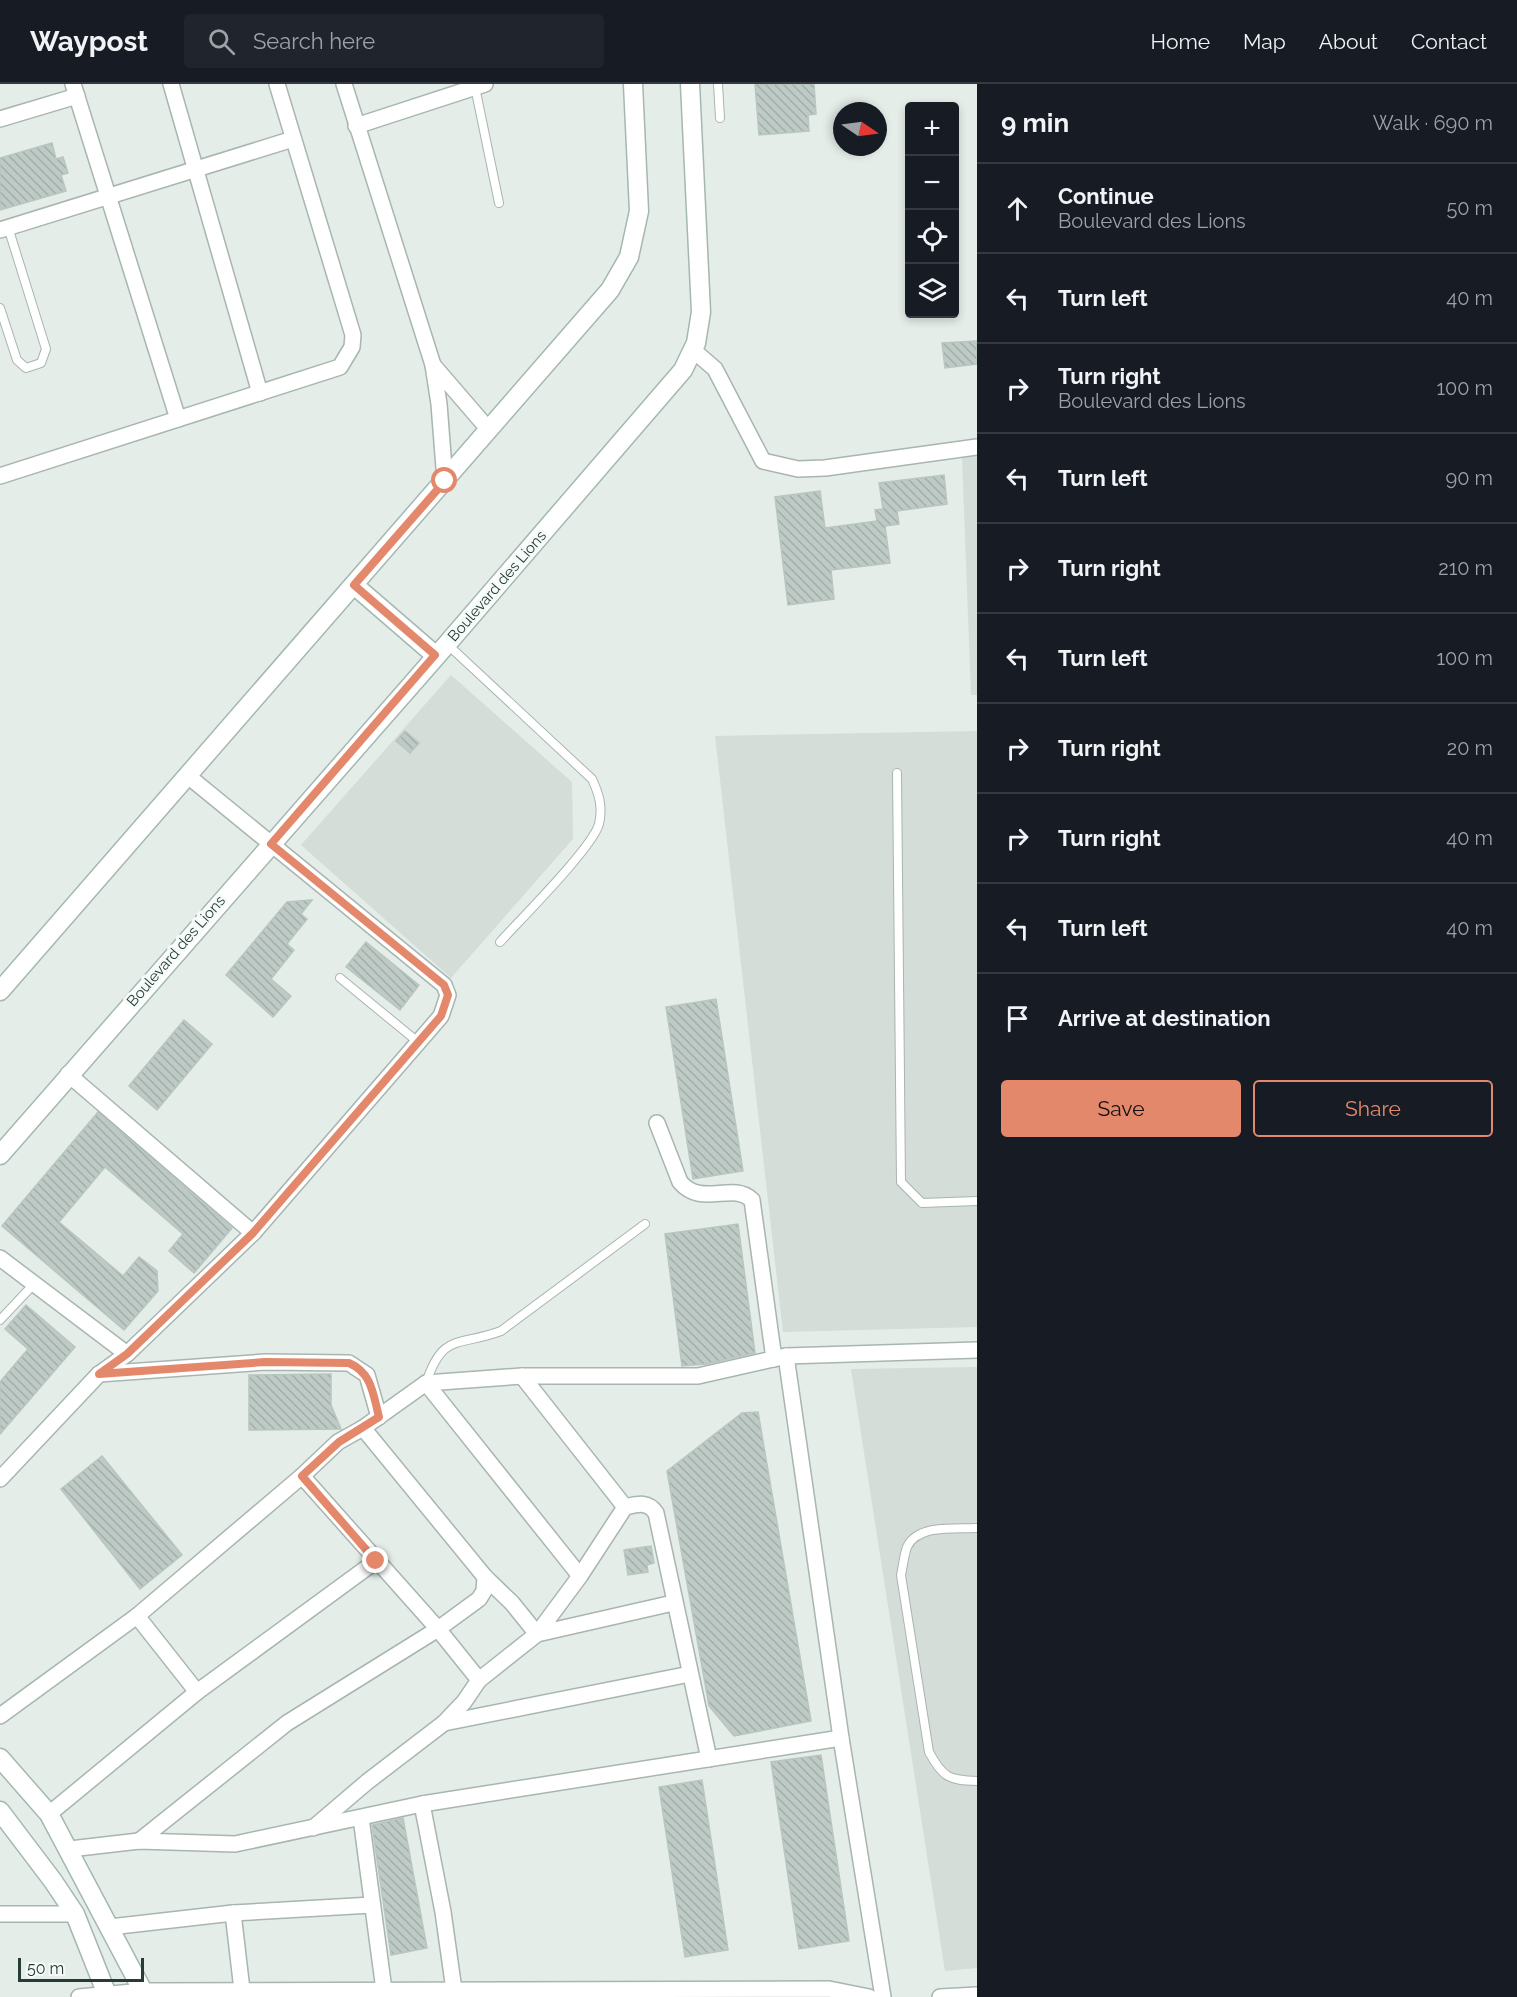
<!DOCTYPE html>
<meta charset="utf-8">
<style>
body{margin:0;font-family:Raleway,sans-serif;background:#20242c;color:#f1f3f6}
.controls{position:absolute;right:18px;top:18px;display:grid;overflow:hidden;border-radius:6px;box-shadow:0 3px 9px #0003}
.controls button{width:54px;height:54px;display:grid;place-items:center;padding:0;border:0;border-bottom:2px solid #363941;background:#171b24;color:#f1f3f6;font:30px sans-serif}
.compass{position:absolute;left:833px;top:18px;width:54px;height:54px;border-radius:50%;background:#171b24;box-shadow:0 3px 9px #0003;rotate:103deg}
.scale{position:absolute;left:18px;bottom:15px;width:126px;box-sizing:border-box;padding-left:6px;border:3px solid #263d37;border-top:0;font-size:16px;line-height:21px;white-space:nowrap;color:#263d37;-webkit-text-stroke:4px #f6faf8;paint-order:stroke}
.stop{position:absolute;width:18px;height:18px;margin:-14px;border:4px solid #e4886c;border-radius:50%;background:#fff}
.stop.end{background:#e4886c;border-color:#fff;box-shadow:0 2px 6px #0008}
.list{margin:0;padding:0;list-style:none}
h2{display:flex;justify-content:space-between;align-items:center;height:78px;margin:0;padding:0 24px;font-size:26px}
h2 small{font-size:20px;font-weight:400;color:#9ea1a6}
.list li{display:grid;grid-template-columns:39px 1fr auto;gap:18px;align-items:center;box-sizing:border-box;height:90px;padding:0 24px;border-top:2px solid #363941}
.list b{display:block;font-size:22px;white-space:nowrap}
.list p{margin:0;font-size:20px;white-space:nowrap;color:#9ea1a6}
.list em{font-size:20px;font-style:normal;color:#9ea1a6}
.actions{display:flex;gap:12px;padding:18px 24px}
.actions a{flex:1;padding:14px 0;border:2px solid #e4886c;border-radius:6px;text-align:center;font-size:21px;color:#e4886c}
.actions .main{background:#e4886c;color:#111}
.icon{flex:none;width:33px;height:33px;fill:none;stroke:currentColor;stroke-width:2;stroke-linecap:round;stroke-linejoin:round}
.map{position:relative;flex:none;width:977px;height:1913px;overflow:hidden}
header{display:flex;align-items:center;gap:36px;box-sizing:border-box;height:84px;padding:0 30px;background:#171b24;border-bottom:2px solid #363941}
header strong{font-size:28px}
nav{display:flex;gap:33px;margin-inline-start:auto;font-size:21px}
.search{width:420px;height:54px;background:#20242c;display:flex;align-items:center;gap:15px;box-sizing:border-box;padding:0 21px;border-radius:6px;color:#9ea1a6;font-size:22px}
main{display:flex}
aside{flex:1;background:#171b24}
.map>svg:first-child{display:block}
.built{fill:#d4ddd8}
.building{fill:url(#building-back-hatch);stroke:#b8c6c0;stroke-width:1.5}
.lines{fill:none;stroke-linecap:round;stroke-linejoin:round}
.lane-casing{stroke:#a8b5b0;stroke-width:10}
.street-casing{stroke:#a8b5b0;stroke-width:18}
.secondary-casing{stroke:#a5b7b1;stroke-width:21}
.lane{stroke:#fff;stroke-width:8}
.street{stroke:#fff;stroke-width:15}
.secondary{stroke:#fff;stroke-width:18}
.route{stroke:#e4886c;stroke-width:8}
.labels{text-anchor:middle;stroke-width:6;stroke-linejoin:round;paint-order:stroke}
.street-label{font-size:15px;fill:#263d37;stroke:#f6faf8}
</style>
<header>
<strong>Waypost</strong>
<div class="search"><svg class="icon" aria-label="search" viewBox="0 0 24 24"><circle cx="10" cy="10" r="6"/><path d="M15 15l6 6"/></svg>Search here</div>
<nav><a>Home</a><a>Map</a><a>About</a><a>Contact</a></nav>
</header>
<main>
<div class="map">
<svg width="977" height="1913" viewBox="0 0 977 1913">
<defs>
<pattern id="building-back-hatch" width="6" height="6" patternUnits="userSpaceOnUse" patternTransform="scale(1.5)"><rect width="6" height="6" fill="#becac5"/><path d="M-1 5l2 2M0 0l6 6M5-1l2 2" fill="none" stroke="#a3aeaa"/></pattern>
</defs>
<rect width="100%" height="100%" fill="#e5ede9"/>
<g class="built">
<path d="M977,371V611H971L962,373Z"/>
<path d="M451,591L572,698L573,755L451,894L301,761Z"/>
<path d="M977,647V1243L783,1248L715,652Z"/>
<path d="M977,1283V1884L945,1887L851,1285Z"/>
</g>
<g class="building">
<path d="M755,0H814L816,30L808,31L809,47L759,51Z"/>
<path d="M52,59L56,75L63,73L68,89L61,91L66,107L0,126V74Z"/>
<path d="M977,257V280L945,284L942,259Z"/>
<path d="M944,391L947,420L897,427L899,440L885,442L890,479L831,486L834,515L788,521L775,413L820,407L825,444L877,437L875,426L883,425L879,399Z"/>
<path d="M405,647L419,659L410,669L396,657Z"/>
<path d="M312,816L301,830L307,835L287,860L294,866L271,895L291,912L273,933L226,891L287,818Z"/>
<path d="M366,858L419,901L400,926L346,883Z"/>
<path d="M716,915L743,1087L693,1095L666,923Z"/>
<path d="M184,936L212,960L157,1026L129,1002Z"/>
<path d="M98,1028L232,1144L194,1189L169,1167L183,1150L105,1083L59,1138L123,1192L139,1173L157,1187L158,1207L124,1246L2,1142Z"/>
<path d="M738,1140L755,1269L706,1280L682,1282L665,1150Z"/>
<path d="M26,1221L75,1263L0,1350V1298L28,1265L5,1245Z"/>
<path d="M331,1290V1321L341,1345L249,1346V1291Z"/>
<path d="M758,1328L811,1637L734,1652L709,1622L667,1387L742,1329Z"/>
<path d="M102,1372L182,1471L140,1505L61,1405Z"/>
<path d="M651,1462L654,1479L647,1481L648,1488L628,1491L624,1466Z"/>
<path d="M821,1671L849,1857L799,1865L771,1678Z"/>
<path d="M702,1696L728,1866L685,1873L659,1703Z"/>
<path d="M403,1734L427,1864L391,1871L372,1741Z"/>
</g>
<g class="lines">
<g class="lane-casing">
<g id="lane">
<path d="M718,0L720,34"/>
<path d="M475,3L499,119"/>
<path d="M0,224L17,276L26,284L41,279L46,265L8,143"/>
<path d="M447,560L592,695C599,710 603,723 599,740C593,763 520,836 500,858"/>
<path d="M897,689L901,1098L922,1119L977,1117"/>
<path d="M340,894L418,958"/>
<path d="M0,1236L33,1201"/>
<path d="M426,1299C443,1248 458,1263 501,1247L645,1140"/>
<path d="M977,1444C955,1445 918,1440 907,1463C904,1471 903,1482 901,1491L929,1668C943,1694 949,1696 977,1697"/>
</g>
</g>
<g class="street-casing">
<g id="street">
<path d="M73,0L178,335"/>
<path d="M171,0L260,309"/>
<path d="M344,0L433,281L439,320L445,397"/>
<path d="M0,35L77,12"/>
<path d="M356,42L485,0"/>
<path d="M0,146L293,55"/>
<path d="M693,266L715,285L763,377L798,385L825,384L977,363"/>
<path d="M433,281L489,346"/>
<path d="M0,392L340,283L352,263L353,251L277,0"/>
<path d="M68,990L253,1149"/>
<path d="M657,1039L680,1098C702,1124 732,1097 752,1116L774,1275"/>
<path d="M0,1174L127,1270"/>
<path d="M786,1272L841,1654L883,1913"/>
<path d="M99,1290L265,1278L349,1279L367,1291L379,1333"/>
<path d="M522,1292L625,1423"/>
<path d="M426,1299L580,1492"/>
<path d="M302,1392L438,1545L479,1596"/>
<path d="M0,1395L99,1290L127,1270L253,1149L441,932L448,911L444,901L188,692"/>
<path d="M485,1493L512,1519L537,1550L673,1519"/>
<path d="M137,1532L197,1608"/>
<path d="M0,1632L137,1532L302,1392L338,1358L363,1344L426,1299L522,1292H698L786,1272L977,1266"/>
<path d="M444,1639L690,1590"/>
<path d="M422,1720L443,1828L454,1906"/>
<path d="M49,1730L197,1608L376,1477"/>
<path d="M361,1734L384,1906"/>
<path d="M313,1744L367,1698L444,1639L464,1618L479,1596L537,1550L580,1492L625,1423C638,1420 648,1417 656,1429L709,1675"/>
<path d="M139,1757L287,1639L438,1545L479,1515L484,1507L485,1493L363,1344"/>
<path d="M70,1765L139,1757L235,1760L422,1720L841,1654"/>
<path d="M233,1829L242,1906"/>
<path d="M0,1830H75"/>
<path d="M110,1843L233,1829L372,1821"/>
<path d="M79,1913L143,1907L829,1905L869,1913"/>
<path d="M940,1913L977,1911"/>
</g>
</g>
<g class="secondary-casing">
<g id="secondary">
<path d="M354,501L435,571"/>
<path d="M0,907L610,206L629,173L639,127L633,0"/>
<path d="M0,1071L447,560L683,286L696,259L701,228L690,0"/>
<path d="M0,1674L49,1730L146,1913"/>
<path d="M0,1727L53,1797L75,1830L108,1913"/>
</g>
</g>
<use href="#lane" class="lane"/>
<use href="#street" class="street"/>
<use href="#secondary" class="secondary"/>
</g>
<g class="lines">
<path class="route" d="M376,1477L302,1392L339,1358L379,1333C373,1310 372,1289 349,1279L265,1278L99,1290L127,1270L253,1149L441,932L448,911L444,901L271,760L435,571L354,501L445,397"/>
</g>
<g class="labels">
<g class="street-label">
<text transform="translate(497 502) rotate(-49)" y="5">Boulevard des Lions</text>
<text transform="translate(176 867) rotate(-49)" y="5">Boulevard des Lions</text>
</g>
</g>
</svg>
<div class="controls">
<button>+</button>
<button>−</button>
<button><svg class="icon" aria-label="locate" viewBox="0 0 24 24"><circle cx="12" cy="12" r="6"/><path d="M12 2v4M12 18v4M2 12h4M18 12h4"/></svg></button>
<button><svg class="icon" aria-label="layers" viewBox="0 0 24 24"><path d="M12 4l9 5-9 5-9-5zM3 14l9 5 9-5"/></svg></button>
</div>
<svg class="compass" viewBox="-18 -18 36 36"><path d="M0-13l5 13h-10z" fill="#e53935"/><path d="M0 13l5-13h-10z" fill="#9ea1a6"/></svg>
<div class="scale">50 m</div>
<div class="stop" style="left:445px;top:397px"></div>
<div class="stop end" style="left:376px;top:1477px"></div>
</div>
<aside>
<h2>9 min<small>Walk · 690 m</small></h2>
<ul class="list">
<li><svg class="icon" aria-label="ahead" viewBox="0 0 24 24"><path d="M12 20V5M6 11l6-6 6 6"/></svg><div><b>Continue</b><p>Boulevard des Lions</p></div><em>50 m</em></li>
<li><svg class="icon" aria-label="left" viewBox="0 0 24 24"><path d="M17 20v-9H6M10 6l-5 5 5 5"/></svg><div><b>Turn left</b></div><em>40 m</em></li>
<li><svg class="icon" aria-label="right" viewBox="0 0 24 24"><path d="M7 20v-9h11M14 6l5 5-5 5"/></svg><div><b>Turn right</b><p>Boulevard des Lions</p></div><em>100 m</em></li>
<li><svg class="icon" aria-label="left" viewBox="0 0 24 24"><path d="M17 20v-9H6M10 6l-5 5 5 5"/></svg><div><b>Turn left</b></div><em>90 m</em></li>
<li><svg class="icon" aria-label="right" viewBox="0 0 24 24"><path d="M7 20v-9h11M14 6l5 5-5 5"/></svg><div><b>Turn right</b></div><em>210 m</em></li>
<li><svg class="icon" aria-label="left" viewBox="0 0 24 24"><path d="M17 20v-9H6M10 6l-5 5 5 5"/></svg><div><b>Turn left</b></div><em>100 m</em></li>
<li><svg class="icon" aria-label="right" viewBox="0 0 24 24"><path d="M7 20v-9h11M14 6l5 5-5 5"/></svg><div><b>Turn right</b></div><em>20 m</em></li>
<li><svg class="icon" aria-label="right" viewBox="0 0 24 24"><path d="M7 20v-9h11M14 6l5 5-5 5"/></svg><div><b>Turn right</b></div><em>40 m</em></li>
<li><svg class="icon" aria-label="left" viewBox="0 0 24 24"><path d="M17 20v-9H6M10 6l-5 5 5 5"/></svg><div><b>Turn left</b></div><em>40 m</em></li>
<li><svg class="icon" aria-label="arrive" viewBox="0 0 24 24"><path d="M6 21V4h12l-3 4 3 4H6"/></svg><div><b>Arrive at destination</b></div></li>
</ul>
<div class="actions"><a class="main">Save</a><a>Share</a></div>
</aside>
</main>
